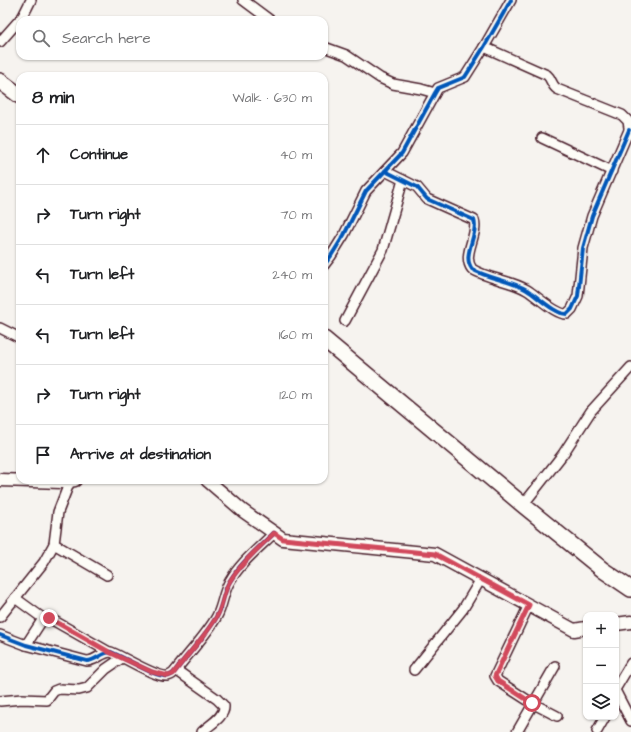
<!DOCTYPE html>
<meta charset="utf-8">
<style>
body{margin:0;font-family:"Architects Daughter",sans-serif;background:#f2f2f2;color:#202124}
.controls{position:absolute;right:12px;bottom:12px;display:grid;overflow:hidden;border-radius:8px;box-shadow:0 1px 3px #0004}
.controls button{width:36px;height:36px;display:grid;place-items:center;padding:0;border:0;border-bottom:1px solid #e0e0e0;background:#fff;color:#202124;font:20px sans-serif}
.stop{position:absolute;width:12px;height:12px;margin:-9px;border:3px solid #d1495b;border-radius:50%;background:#fff}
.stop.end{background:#d1495b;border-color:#fff;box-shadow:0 1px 4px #0008}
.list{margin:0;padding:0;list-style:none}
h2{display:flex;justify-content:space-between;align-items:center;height:52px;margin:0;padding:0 16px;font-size:17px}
h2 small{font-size:13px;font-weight:400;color:#757577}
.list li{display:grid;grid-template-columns:26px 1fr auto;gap:12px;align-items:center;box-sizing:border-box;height:60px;padding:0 16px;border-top:1px solid #e0e0e0}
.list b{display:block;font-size:15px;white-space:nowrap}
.list em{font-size:13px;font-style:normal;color:#757577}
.icon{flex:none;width:22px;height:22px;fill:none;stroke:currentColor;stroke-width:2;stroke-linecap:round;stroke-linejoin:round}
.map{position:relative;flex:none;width:631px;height:732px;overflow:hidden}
.search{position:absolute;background:#fff;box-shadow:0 1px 3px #0004;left:16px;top:16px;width:312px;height:44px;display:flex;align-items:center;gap:10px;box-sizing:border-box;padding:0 14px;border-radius:12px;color:#757577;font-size:15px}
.panel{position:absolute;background:#fff;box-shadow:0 1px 3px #0004;left:16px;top:72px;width:312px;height:412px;border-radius:12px}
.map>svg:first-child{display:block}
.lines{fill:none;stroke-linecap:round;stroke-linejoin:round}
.minor-casing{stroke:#4a1f2b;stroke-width:12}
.secondary-casing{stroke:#4a1f2b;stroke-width:15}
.trunk-casing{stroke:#4a1f2b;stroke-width:18}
.minor{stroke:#fdfcf7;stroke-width:9}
.secondary{stroke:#fdfcf7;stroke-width:12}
.trunk{stroke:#fdfcf7;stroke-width:15}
.cycleway-casing{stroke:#fdfcf7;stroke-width:6}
.cycleway{stroke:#0057b8;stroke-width:4}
.route{stroke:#d1495b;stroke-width:5}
</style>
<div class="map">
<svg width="631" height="732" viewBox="0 0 631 732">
<rect width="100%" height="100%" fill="#f6f3ef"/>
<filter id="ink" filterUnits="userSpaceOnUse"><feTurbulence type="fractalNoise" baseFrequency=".025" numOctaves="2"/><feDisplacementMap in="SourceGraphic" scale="8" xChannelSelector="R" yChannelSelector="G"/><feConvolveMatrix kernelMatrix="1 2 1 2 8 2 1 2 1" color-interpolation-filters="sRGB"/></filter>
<g filter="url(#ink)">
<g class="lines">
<g class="minor-casing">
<g id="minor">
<path d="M243,0L270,20"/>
<path d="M0,42L23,16L31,0"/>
<path d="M324,47L346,55L380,78L393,84L421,89L435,93"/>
<path d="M484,47L547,75C552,79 551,85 557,89L622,115L628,121L630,134"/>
<path d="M542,138L612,171"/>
<path d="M385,171L417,187L427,199L474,220C479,235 461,255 472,269C488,279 510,280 527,290C537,296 556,315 567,314L572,309L578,296L583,248L592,216L629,130"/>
<path d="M324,265L331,256L344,235L366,191L402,153L435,93L438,88L443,86L465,77L484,47L511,0"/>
<path d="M345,321L383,250L403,180"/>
<path d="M0,328L20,338"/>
<path d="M523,505L563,454L591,411L631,367"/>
<path d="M54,544L107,575"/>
<path d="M15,598L44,619"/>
<path d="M529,605L495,676L498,681L532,703L557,716"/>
<path d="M0,617L44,562L54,544L58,512L70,481"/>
<path d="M0,635L26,645L87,661C96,661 102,652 111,652C124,657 156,678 168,676C172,675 174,673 176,670C188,654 208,633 217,616C223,605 223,592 230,581C241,562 259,548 274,533"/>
<path d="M26,645L41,622L44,619L49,618L109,652"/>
<path d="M176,670L217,699L224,706C225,717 209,725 202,732"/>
<path d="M414,670L463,609L481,579"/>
<path d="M616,688L631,663"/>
<path d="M616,692L631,721"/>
<path d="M0,701L22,699L47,700L54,691L59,689L79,690L87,688L106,669L122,658"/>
<path d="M597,731L605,717"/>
<path d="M517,732L555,666"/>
</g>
</g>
<g class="secondary-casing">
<g id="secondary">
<path d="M0,480L62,482L75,480"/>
<path d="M207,480L243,511L283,539L435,554L574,630L586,628"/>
<path d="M616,624L631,622"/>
</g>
</g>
<g class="trunk-casing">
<g id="trunk">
<path d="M0,81L20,96"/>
<path d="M324,339L523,505L603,570L631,589"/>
</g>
</g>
<use href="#minor" class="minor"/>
<use href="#secondary" class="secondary"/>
<use href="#trunk" class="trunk"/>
<g class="cycleway-casing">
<g id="cycleway">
<path d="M385,171L417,187L427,199L474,220C479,235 461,255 472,269C488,279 510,280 527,290C537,296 556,315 567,314L572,309L578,296L583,248L592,216L629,130"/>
<path d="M324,265L331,256L344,235L366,191L402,153L435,93L438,88L443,86L465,77L484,47L511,0"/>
<path d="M0,635L26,645L87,661C96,661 102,652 111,652C124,657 156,678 168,676C172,675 174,673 176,670C188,654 208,633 217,616C223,605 223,592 230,581C241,562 259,548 274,533"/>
</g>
</g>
<use href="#cycleway" class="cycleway"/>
</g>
</g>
<g class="lines" filter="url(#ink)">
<path class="route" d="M49,618L109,652L152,672L168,676L173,674L176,670C188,654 208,633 217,616C223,605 223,592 230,581C241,563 259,548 274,533L283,539L435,554L529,605L495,676L498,681L532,703"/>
</g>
</svg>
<div class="controls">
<button>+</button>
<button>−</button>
<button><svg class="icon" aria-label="layers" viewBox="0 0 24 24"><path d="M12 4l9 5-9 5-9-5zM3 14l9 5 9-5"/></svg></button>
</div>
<div class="stop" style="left:532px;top:703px"></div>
<div class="stop end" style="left:49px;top:618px"></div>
<div class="search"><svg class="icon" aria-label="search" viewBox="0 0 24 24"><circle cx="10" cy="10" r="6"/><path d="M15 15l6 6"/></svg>Search here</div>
<section class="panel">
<h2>8 min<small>Walk · 630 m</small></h2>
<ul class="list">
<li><svg class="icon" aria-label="ahead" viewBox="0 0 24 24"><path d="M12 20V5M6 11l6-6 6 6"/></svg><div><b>Continue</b></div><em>40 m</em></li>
<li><svg class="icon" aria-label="right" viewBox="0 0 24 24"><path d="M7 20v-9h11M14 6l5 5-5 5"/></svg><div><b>Turn right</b></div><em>70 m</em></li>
<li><svg class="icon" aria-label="left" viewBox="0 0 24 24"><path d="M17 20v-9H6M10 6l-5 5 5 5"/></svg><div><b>Turn left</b></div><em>240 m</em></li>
<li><svg class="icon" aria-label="left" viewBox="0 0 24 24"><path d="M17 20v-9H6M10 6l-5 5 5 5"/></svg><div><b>Turn left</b></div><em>160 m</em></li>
<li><svg class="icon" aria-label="right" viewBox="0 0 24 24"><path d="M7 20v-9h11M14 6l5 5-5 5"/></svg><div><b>Turn right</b></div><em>120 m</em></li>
<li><svg class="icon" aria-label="arrive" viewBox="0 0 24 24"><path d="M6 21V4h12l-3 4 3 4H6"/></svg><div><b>Arrive at destination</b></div></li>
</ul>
</section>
</div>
